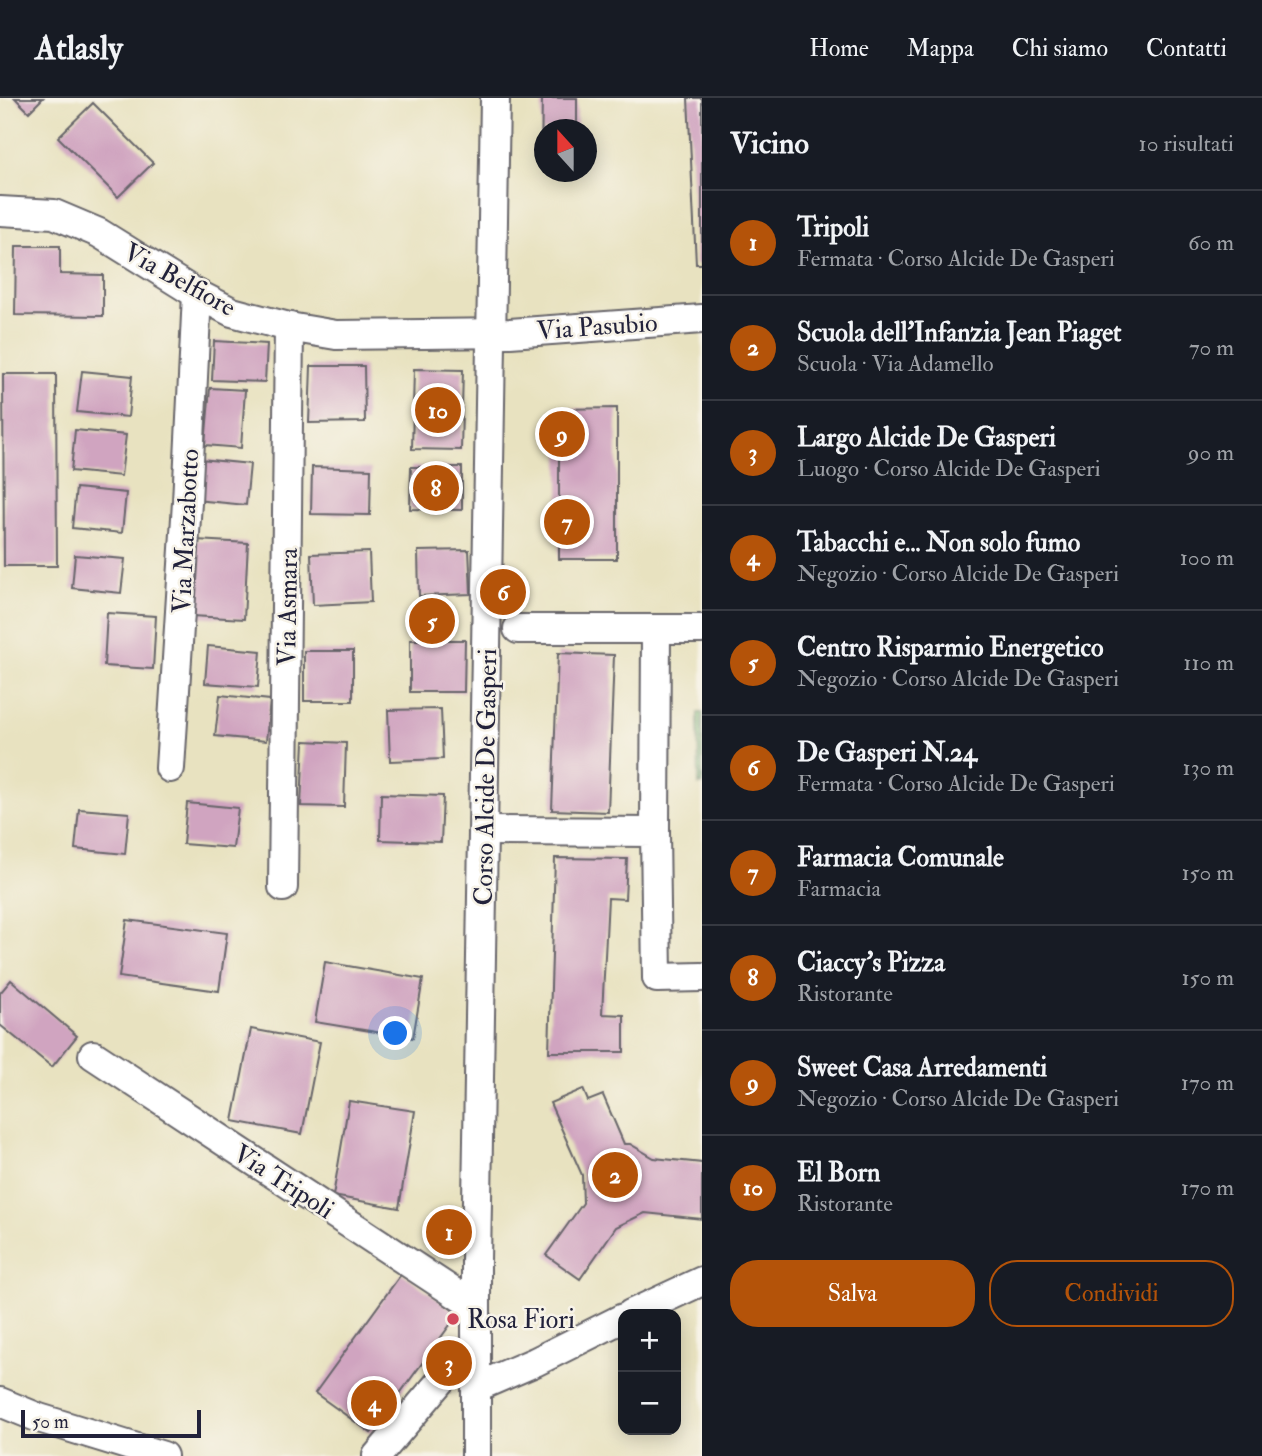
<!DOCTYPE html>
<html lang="it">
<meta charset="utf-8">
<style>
body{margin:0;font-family:"IM FELL Double Pica",serif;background:#20242c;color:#f1f3f6}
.controls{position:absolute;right:21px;bottom:21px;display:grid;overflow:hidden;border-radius:14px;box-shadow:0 4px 18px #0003}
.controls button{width:63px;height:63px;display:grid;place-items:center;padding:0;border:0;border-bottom:2px solid #363941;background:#171b24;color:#f1f3f6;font:35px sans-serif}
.compass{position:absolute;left:534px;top:21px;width:63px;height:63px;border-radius:50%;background:#171b24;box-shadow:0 4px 18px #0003;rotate:339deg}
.scale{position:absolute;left:21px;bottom:18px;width:180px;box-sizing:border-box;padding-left:7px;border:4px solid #22223b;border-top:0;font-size:19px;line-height:24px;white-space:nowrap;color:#22223b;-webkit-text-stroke:5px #f7f3e8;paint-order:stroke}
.you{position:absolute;left:396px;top:936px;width:24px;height:24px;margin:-18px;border:5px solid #fff;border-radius:50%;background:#1a73e8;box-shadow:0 0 0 10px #1a73e833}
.badge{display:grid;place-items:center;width:46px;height:46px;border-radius:50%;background:#b45309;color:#fff;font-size:23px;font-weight:700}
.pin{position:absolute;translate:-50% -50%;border:4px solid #fff;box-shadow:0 2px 7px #0006}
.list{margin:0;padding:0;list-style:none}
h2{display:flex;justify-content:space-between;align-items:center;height:91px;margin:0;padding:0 28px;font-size:30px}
h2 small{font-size:23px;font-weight:400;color:#9ea1a6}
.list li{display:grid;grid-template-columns:46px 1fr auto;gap:21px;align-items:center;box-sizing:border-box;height:105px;padding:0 28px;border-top:2px solid #363941}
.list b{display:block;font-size:26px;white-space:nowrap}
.list p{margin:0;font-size:23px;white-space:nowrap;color:#9ea1a6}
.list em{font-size:23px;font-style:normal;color:#9ea1a6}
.actions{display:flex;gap:14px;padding:21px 28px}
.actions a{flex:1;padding:16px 0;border:2px solid #b45309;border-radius:28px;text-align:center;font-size:24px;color:#b45309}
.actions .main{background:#b45309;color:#fff}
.map{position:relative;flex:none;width:702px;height:1358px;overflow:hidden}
header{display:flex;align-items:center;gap:42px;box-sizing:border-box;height:98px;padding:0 35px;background:#171b24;border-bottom:2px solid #363941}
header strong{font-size:33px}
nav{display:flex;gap:38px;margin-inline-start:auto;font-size:24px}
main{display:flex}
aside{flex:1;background:#171b24}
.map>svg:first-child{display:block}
.green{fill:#8ecb80;stroke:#58765e;stroke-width:2}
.building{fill:#d0a4c0}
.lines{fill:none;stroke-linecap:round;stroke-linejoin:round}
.minor-casing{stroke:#67656a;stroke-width:32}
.minor{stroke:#fff;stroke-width:28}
.poi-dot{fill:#d1495b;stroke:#f7f3e8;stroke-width:2.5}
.labels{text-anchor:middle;stroke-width:5;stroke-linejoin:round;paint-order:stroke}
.street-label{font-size:26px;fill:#22223b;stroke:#f7f3e8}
.poi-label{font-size:26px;fill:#22223b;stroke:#f7f3e8;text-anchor:start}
</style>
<header>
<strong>Atlasly</strong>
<nav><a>Home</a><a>Mappa</a><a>Chi siamo</a><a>Contatti</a></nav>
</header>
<main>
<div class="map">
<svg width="702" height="1358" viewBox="0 0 702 1358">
<rect width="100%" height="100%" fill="#f7f3e8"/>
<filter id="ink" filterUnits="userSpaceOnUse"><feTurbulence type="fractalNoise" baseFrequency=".0143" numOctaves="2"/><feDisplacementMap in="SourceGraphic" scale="14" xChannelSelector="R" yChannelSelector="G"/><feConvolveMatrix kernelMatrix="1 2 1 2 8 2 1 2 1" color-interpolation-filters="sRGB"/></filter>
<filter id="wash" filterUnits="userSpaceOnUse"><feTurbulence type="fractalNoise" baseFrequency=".00686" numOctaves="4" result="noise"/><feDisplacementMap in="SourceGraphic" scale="28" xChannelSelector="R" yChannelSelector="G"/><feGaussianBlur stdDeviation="1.57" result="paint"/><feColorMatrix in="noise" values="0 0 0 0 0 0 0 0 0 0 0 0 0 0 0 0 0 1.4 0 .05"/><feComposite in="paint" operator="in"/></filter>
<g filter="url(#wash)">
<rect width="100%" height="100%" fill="#e8e2c0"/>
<path class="green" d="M698,615H702V686L699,687Z"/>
<g id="blocks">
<g class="building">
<path d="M15,0H43L29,14Z"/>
<path d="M542,0H577V32H544V62H541Z"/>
<path d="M688,0H702V166H696Z"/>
<path d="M93,5L153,65L118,99L58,39Z"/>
<path d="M16,148H60V176L103,177V218L15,217Z"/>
<path d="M214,243L267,246L265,284L212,282Z"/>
<path d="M311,268H364L365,324L309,325Z"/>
<path d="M414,271L463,272L461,352L412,351Z"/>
<path d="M82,273L132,278L128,319L77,314Z"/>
<path d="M3,276H56L57,468H4Z"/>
<path d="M210,290L245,292L241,350L205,347Z"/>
<path d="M617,310V461H559V311Z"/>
<path d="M75,332L126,337L121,378L71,373Z"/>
<path d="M200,361L250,366L246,407L196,402Z"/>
<path d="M312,369L371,371L370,417L311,416Z"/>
<path d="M411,369H462V412L410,411Z"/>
<path d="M76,390L126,395L122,435L72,430Z"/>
<path d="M196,442L248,445L244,521L192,518Z"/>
<path d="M469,452L471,496L419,498L418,453Z"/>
<path d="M369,454L371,504L313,507L311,456Z"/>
<path d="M75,457L125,461L121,495L72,490Z"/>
<path d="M107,515L156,518L153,571L104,568Z"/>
<path d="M410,542H465L464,594H410Z"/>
<path d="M208,548L261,553L258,589L205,585Z"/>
<rect x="304" y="553" width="49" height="50"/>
<path d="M558,555L614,557L608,714L552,712Z"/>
<path d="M220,597L270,602L266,643L215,638Z"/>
<path d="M441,611L443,661L390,663L388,612Z"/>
<path d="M304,643L346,645L344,709L301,708Z"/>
<path d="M381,696L443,698L441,744L380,742Z"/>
<path d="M187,705L238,710L233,750L183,746Z"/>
<path d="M79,711L129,715L125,756L75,751Z"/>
<path d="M555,760L627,761L625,801L608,800L602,916L624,917V954H549Z"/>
<path d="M127,822L227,835L219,893L119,879Z"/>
<path d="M325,864L423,881L413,940L315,924Z"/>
<path d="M11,882L77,938L52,969L0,927V895Z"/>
<path d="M251,931L320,944L302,1036L233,1023Z"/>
<path d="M583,991L588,1003L603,997L624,1046H630L654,1060L702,1065V1121L645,1115L616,1129L580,1181L546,1157L583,1105L582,1077L550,1005Z"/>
<path d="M349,1003L415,1013L399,1110L333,1098Z"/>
<path d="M402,1175L458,1216L371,1335L315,1295Z"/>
</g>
</g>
</g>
<g filter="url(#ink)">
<use href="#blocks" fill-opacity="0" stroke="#67656a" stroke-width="2"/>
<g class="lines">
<g class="minor-casing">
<g id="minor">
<path d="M0,113L54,116L99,135L197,196L232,214L289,229L336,237L510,235L702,221"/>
<path d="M518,531H656L655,734"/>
<path d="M656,531H702"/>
<path d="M170,670L187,404L197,196"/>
<path d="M484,733L655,734L657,880L702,879"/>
<path d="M283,789L289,229"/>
<path d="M93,957L476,1209"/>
<path d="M631,1216L702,1183"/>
<path d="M477,1289L535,1264L623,1220"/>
<path d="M0,1304L39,1320L163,1358"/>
<path d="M377,1358L446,1277"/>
<path d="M476,1358V1164L495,0"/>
</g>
</g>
<use href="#minor" class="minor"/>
</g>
</g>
<circle class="poi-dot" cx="453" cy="1221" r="7"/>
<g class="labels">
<g class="street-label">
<text transform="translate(180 181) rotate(29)" y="9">Via Belfiore</text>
<text transform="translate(597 228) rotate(-4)" y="9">Via Pasubio</text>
<text transform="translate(185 433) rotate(-87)" y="9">Via Marzabotto</text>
<text transform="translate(287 509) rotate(-89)" y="9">Via Asmara</text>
<text transform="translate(485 679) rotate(-89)" y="9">Corso Alcide De Gasperi</text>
<text transform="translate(284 1083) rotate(33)" y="9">Via Tripoli</text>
</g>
<g class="poi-label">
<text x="467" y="1230">Rosa Fiori</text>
</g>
</g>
</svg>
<div class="controls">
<button>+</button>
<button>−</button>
</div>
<svg class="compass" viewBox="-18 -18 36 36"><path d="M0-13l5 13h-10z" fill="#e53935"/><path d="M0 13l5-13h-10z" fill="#9ea1a6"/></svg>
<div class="scale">50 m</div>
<div class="you"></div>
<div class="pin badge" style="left:449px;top:1134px">1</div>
<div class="pin badge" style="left:615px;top:1077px">2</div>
<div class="pin badge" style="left:449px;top:1265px">3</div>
<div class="pin badge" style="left:374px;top:1305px">4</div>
<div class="pin badge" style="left:432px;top:523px">5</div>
<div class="pin badge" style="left:503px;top:494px">6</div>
<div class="pin badge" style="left:567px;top:424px">7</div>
<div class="pin badge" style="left:436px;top:390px">8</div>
<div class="pin badge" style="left:562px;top:336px">9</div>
<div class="pin badge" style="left:438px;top:312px">10</div>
</div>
<aside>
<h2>Vicino<small>10 risultati</small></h2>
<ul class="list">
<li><span class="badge">1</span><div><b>Tripoli</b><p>Fermata · Corso Alcide De Gasperi</p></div><em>60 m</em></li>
<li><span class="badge">2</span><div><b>Scuola dell’Infanzia Jean Piaget</b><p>Scuola · Via Adamello</p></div><em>70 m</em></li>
<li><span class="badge">3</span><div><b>Largo Alcide De Gasperi</b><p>Luogo · Corso Alcide De Gasperi</p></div><em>90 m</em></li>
<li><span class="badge">4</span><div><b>Tabacchi e... Non solo fumo</b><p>Negozio · Corso Alcide De Gasperi</p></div><em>100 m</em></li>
<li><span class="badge">5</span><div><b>Centro Risparmio Energetico</b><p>Negozio · Corso Alcide De Gasperi</p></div><em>110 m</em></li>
<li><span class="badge">6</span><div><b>De Gasperi N.24</b><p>Fermata · Corso Alcide De Gasperi</p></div><em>130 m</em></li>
<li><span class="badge">7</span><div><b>Farmacia Comunale</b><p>Farmacia</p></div><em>150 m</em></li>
<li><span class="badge">8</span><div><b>Ciaccy's Pizza</b><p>Ristorante</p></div><em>150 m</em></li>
<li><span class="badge">9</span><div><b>Sweet Casa Arredamenti</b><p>Negozio · Corso Alcide De Gasperi</p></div><em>170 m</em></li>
<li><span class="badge">10</span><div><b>El Born</b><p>Ristorante</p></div><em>170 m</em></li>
</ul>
<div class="actions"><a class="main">Salva</a><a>Condividi</a></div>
</aside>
</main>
